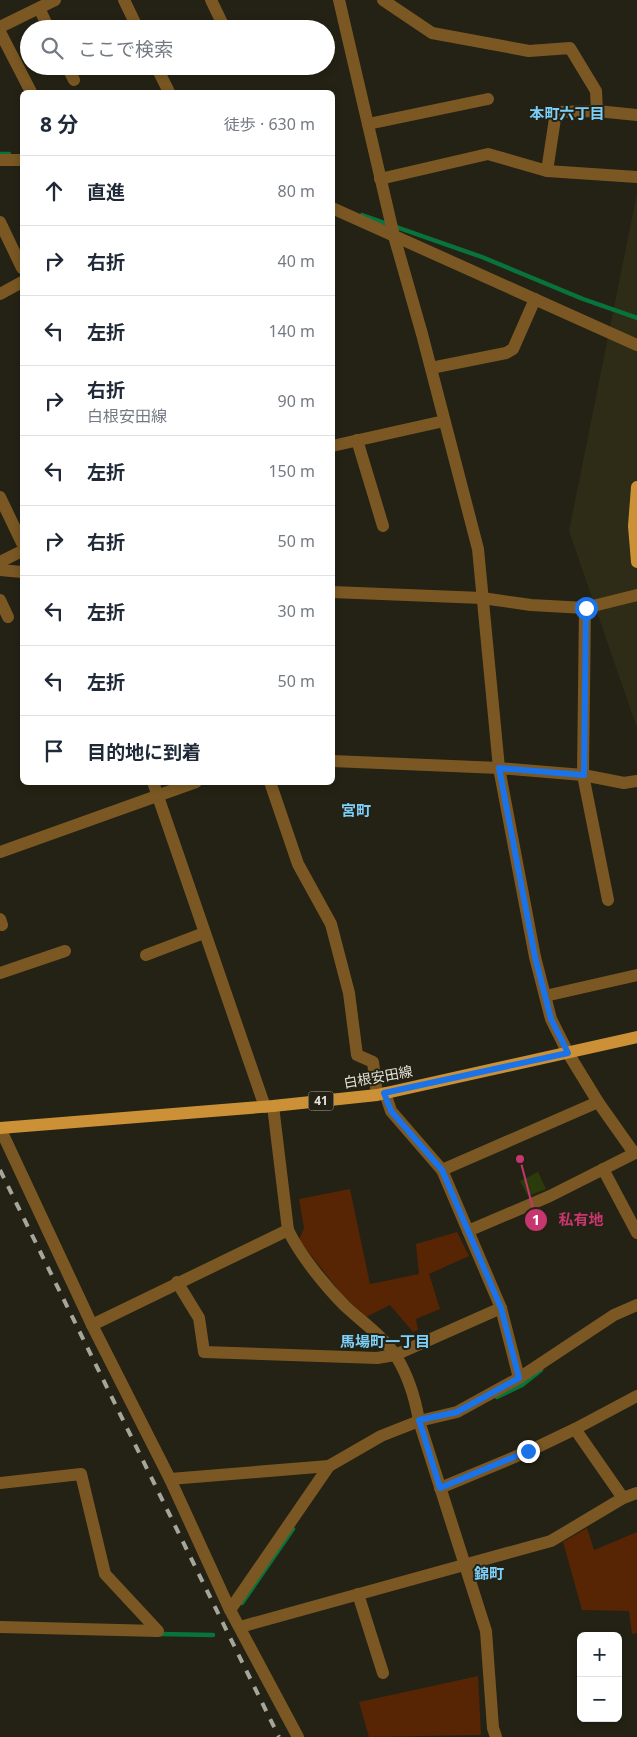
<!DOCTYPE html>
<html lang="ja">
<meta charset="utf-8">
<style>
body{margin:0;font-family:"Noto Sans","Noto Sans JP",sans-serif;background:#f6f6f7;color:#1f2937}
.controls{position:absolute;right:15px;bottom:15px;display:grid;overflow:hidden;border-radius:8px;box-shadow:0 2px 8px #0003}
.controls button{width:45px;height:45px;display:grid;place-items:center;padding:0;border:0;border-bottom:1px solid #e0e1e3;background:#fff;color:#1f2937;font:25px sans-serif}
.stop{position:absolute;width:15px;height:15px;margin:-11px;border:4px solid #1a73e8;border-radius:50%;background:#fff}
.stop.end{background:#1a73e8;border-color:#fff;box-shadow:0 1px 5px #0008}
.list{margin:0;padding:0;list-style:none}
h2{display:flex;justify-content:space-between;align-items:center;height:65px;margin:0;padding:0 20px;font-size:21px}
h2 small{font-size:16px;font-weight:400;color:#747a83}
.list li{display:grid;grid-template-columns:32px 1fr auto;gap:15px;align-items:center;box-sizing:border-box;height:70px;padding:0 20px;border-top:1px solid #e0e1e3}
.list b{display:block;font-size:19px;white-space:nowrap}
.list p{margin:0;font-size:16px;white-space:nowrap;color:#747a83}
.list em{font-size:16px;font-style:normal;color:#747a83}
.icon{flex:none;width:28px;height:28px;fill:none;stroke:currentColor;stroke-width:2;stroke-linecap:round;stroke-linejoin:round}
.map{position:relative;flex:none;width:637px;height:1737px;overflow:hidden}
.search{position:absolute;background:#fff;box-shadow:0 2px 8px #0003;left:20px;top:20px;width:315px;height:55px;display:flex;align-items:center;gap:12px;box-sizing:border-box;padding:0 18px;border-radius:28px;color:#747a83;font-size:19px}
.panel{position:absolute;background:#fff;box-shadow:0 2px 8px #0003;left:20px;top:90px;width:315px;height:695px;border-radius:8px}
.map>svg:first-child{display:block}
.built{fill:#2e2b16}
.green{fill:#572404}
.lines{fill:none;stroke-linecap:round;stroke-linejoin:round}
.stream{stroke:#08743c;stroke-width:4.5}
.building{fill:#2b3c0a}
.minor{stroke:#7b5823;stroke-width:12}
.primary{stroke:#cc9137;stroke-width:12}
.rail{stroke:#a7a69b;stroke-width:4;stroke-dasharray:9 9;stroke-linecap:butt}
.route{stroke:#1a73e8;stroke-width:6}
.labels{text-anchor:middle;stroke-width:4;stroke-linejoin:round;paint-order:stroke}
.shield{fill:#242214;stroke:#aaa99f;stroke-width:1}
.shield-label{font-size:12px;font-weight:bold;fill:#e4e3da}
.street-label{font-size:14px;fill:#e4e3da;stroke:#242214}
.neighbourhood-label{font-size:15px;font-weight:bold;fill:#7ccff9;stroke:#242214}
.leader{fill:none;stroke:#c7366e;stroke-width:2}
.callout-dot{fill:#c7366e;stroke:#242214;stroke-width:2}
.mark-label{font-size:15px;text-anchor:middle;font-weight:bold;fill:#fff}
.callout-label{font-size:15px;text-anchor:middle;font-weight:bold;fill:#c7366e;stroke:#242214;stroke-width:4;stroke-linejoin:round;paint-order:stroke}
</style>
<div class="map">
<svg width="637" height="1737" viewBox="0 0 637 1737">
<rect width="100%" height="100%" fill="#242214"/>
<path class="built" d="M637,193V728L569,531Z"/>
<g class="green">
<path d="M350,1189L370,1284L419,1274L416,1244L457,1232L469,1256L429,1274L440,1309L416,1319L418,1330L413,1332L390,1305L366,1317L344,1297L299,1240L304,1228L299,1199Z"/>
<path d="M587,1528L594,1550L637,1532V1633L632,1634L629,1611L582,1610L563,1542Z"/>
<path d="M478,1676L481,1735L369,1737L359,1702Z"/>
</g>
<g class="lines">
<g class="stream">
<path d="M0,154H9"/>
<path d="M362,215L482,257L583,299L637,318"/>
<path d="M497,1397L522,1385L541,1370"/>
<path d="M242,1603L293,1529"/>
<path d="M160,1634L213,1635"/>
</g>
</g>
<path class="building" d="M538,1172L546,1189L528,1196L520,1181Z"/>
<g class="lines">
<g class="minor">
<path d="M124,0L138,29"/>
<path d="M211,0L225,29"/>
<path d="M339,0L394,236L422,334L478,549L499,768L535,957L551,1019L568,1053L598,1102L634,1153"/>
<path d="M383,0L432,33L529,51L570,48L596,91L597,111L637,115"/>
<path d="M39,8L49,29"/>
<path d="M0,27L55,0"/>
<path d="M0,32L31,92"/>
<path d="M67,66L74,80"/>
<path d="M156,66L169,92"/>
<path d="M368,124L488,99"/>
<path d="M0,160H22"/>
<path d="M547,171L556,112L597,111"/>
<path d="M380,179L488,154L547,171L637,177"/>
<path d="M332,208L637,345"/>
<path d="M0,222L22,268"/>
<path d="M0,294L22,282"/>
<path d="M431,368L506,353L513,349L535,299"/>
<path d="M357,440L383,526"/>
<path d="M332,446L444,421"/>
<path d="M0,497L22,543"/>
<path d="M0,562L22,551"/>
<path d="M0,570L22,572"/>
<path d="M332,592L482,598L531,605L585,608L637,595"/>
<path d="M0,600L8,617"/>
<path d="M585,608L583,775L608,900"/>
<path d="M332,761L499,768L583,775L624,783L637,781"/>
<path d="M153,782L265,1107"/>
<path d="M270,782L298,864L331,924L349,993L357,1055L373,1062L377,1095"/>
<path d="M0,852L196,782"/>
<path d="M0,919L2,925"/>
<path d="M146,955L204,933"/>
<path d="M0,973L65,951"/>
<path d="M545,996L637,975"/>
<path d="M385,1093L391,1111L442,1170L501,1308L519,1378"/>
<path d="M273,1106L288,1230C300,1255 325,1286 345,1306C362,1322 383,1336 396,1356C409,1377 415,1397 419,1421L486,1631L493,1728L496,1737"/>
<path d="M0,1128L92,1325L170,1479L230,1610L298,1737"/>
<path d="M603,1169L637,1233"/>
<path d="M442,1170L598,1102"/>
<path d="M468,1231L550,1196L637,1152"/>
<path d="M177,1282L199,1318L204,1352L377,1358L395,1355L501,1308"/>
<path d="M92,1325L288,1230"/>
<path d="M575,1429L623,1498"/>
<path d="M170,1479L329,1466L381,1436L419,1421L457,1412L519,1378L614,1315L637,1305"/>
<path d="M0,1483L81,1474L105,1574L158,1631L0,1627"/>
<path d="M440,1488L529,1451L575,1429L637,1396"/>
<path d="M358,1594L383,1673"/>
<path d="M230,1610L329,1466"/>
<path d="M240,1627L551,1541L623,1498L637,1493"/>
</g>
<g class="primary">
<path d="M637,487L634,526L637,562"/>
<path d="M0,1128L273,1106L377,1095L637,1037"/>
</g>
<path class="rail" d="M0,1170L279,1737"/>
</g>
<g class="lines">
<path class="route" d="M528,1451L440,1488L419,1420L457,1412L519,1378L501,1308L442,1170L391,1111L384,1093L568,1053L551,1019L535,957L499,768L584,775L586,608"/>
</g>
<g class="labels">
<rect class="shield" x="308.5" y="1091.5" width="25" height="19" rx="4"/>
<g class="shield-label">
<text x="321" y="1105">41</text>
</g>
<g class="street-label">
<text transform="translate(378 1077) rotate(-10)" y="5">白根安田線</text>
</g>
<g class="neighbourhood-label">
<text x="567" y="119">本町六丁目</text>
<text x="356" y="816">宮町</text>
<text x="385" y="1347">馬場町一丁目</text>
<text x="489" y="1579">錦町</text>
</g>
</g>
<path class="leader" d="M520 1159L536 1220"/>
<g class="callout-dot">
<circle cx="520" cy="1159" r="5"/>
<circle cx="536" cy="1220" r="12"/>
</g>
<g class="mark-label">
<text x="536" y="1225">1</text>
</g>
<g class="callout-label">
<text x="581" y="1225">私有地</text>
</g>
</svg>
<div class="controls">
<button>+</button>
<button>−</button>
</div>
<div class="stop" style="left:586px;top:608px"></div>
<div class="stop end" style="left:528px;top:1451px"></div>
<div class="search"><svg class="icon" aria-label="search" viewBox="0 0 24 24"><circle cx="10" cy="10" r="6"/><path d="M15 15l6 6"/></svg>ここで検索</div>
<section class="panel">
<h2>8 分<small>徒歩 · 630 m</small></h2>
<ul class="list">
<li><svg class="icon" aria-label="ahead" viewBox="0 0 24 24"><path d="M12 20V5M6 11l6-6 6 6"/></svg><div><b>直進</b></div><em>80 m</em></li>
<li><svg class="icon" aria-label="right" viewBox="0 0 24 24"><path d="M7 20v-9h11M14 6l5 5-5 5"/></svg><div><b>右折</b></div><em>40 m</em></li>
<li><svg class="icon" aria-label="left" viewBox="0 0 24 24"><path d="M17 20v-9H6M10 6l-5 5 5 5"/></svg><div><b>左折</b></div><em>140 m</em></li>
<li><svg class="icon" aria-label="right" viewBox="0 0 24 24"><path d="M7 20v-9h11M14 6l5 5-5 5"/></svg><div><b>右折</b><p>白根安田線</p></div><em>90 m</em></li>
<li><svg class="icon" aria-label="left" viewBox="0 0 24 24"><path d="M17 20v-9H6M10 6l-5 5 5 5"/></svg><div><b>左折</b></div><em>150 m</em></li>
<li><svg class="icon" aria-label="right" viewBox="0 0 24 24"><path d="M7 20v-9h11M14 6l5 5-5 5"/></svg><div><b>右折</b></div><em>50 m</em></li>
<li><svg class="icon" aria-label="left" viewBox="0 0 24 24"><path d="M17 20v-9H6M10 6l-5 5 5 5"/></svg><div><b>左折</b></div><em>30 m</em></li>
<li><svg class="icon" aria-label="left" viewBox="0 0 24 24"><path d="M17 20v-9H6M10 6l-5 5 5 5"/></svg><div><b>左折</b></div><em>50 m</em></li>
<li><svg class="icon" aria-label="arrive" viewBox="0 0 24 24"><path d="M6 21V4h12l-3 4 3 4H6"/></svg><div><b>目的地に到着</b></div></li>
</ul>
</section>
</div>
